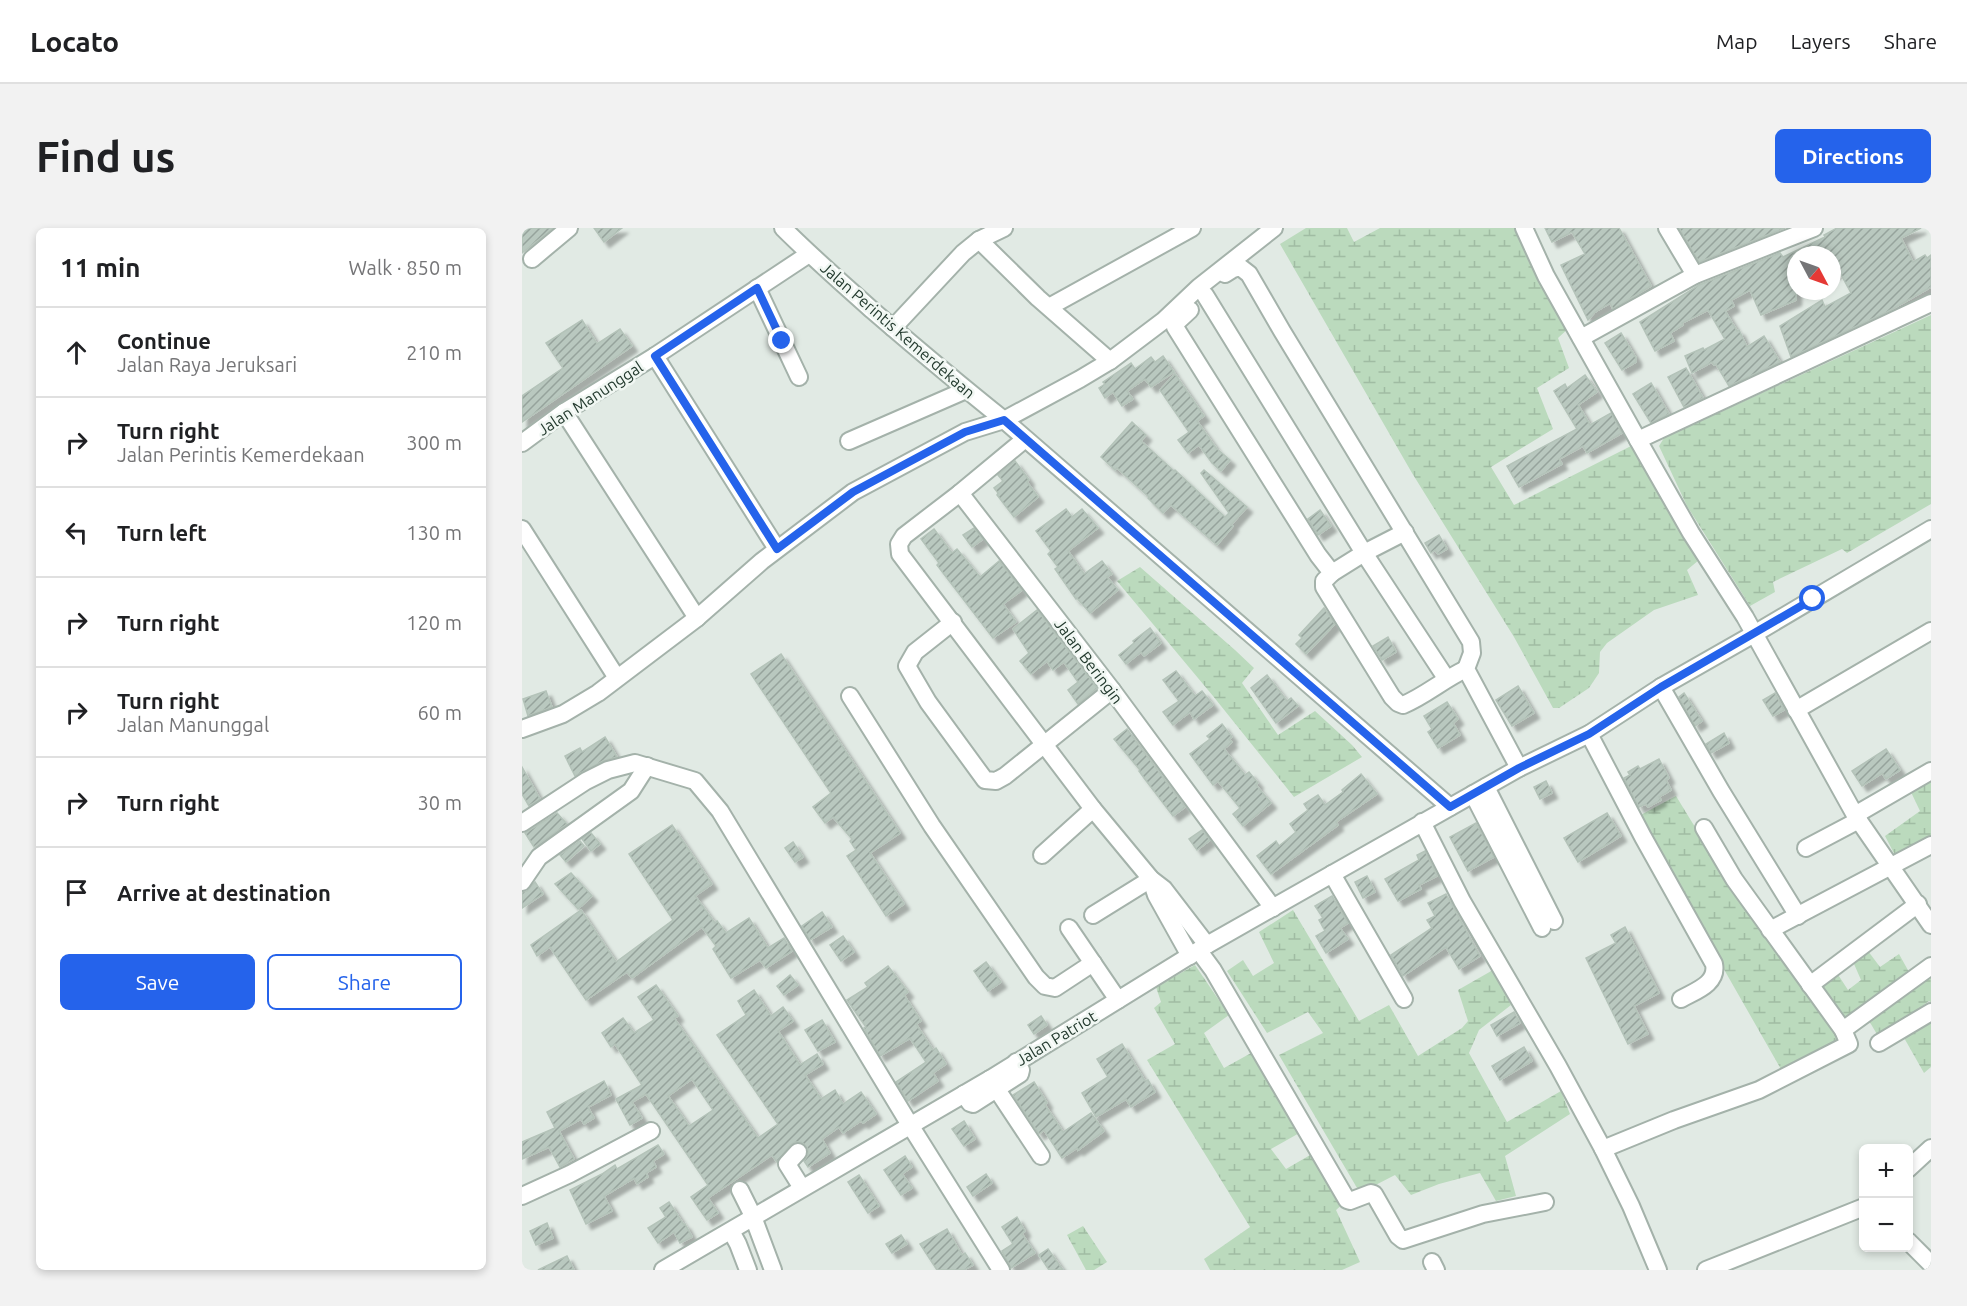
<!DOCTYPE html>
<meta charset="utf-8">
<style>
body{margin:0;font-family:Ubuntu,sans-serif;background:#f2f2f2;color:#202124}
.controls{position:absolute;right:18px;bottom:18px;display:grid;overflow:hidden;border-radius:9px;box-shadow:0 3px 9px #0003}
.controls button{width:54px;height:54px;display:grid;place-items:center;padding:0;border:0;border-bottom:2px solid #e0e0e0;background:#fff;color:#202124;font:30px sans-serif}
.compass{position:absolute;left:1265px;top:18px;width:54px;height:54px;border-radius:50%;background:#fff;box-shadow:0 3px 9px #0003;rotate:131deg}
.stop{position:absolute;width:18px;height:18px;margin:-14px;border:4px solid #2563eb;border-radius:50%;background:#fff}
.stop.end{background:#2563eb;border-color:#fff;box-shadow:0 2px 6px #0008}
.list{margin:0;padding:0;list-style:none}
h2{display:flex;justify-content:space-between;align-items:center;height:78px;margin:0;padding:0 24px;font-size:26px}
h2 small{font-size:20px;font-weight:400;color:#757577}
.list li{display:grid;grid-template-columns:39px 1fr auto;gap:18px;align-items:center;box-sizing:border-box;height:90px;padding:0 24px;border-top:2px solid #e0e0e0}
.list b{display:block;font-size:22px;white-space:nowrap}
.list p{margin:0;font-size:20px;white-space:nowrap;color:#757577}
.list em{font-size:20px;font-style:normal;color:#757577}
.actions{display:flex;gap:12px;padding:18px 24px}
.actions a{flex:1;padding:14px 0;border:2px solid #2563eb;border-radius:9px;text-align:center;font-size:21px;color:#2563eb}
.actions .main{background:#2563eb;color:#fff}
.icon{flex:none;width:33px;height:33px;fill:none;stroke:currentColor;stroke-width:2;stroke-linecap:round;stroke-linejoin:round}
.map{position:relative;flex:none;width:1409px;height:1042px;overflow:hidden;border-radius:9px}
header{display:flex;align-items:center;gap:36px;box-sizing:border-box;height:84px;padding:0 30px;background:#fff;border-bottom:2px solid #e0e0e0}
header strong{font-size:28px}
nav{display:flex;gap:33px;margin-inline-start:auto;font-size:21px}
.intro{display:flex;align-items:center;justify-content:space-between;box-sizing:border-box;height:144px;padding:0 36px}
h1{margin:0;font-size:42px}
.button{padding:15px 27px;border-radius:9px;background:#2563eb;color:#fff;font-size:21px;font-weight:700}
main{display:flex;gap:36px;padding:0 36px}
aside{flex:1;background:#fff;border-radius:9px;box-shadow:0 3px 9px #0003}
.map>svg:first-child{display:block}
.wetland{fill:url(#wetland-marsh)}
.building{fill:url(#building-hatch);stroke:#b4c3b9;stroke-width:1.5;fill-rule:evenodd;filter:url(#shadow)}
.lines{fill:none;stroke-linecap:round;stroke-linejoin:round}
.minor-casing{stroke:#a4b2aa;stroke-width:20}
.minor{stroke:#fff;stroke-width:16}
.route{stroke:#2563eb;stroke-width:8}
.labels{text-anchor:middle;stroke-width:5;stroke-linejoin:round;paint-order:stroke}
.street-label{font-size:16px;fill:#233a2e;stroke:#f1f7f3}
</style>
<header>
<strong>Locato</strong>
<nav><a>Map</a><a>Layers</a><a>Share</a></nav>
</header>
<div class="intro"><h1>Find us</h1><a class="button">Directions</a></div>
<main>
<aside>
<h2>11 min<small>Walk · 850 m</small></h2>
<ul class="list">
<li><svg class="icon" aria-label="ahead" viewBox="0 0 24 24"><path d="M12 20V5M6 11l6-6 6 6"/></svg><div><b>Continue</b><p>Jalan Raya Jeruksari</p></div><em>210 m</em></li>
<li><svg class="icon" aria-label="right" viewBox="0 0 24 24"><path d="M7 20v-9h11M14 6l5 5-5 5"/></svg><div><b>Turn right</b><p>Jalan Perintis Kemerdekaan</p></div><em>300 m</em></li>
<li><svg class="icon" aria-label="left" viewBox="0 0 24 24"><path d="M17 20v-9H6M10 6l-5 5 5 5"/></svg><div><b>Turn left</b></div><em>130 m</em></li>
<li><svg class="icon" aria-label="right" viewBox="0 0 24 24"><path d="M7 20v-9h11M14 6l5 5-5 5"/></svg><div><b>Turn right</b></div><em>120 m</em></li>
<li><svg class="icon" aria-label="right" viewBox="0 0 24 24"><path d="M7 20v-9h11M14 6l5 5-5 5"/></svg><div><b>Turn right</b><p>Jalan Manunggal</p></div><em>60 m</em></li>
<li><svg class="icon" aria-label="right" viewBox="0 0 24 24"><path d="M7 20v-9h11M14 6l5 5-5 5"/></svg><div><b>Turn right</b></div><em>30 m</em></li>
<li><svg class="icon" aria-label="arrive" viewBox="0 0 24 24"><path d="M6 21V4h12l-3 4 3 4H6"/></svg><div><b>Arrive at destination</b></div></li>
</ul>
<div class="actions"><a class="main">Save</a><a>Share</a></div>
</aside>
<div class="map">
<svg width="1409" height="1042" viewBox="0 0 1409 1042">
<defs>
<pattern id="wetland-marsh" width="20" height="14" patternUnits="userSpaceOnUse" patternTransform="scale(1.5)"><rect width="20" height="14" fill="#bbdabd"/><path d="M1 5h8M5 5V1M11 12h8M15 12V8" fill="none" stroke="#a0bca3"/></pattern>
<pattern id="building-hatch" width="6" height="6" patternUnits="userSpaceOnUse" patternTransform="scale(1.5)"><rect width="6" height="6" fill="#b9c8bf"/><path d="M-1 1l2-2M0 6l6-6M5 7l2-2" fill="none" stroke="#96a39c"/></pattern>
<filter id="shadow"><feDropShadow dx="5.5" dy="5.5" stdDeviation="1.5" flood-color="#0004"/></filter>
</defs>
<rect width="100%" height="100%" fill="#e1eae4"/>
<g class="wetland">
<path d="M784,0H825L832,14L858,0H994L1016,46L1048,99L1036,110L1047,140L1015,160L1031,201L969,239L992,277L1113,216L1177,332L1165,342L1176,367L1132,382L1085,415L1078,424L1077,445L1067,460L1037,480H1031L992,409L890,245L758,16Z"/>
<path d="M1409,87V276L1325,325L1320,321L1251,354L1253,364L1228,378L1165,278L1137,218L1142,210Z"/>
<path d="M618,339L713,422L732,440L720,455L756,507L793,483L830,517L840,529L772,569L691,468L595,353Z"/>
<path d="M1409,548V611L1375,631L1363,608L1398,583L1388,562Z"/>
<path d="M1154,568C1187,622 1220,676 1257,727C1278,756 1303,781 1320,813L1260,843L1115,589Z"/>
<path d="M771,682L837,793L867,777L896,828L940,800L946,793L936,762L971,742L989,777L957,802L947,825L985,894L1039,863L1048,886L983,928L994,968L974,973L958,945L917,956L889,967L873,947L838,965L757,827L801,805L786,784L745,805L705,743L721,732L731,748L752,735L737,704Z"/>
<path d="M1343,719L1358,739L1377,726L1387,744L1409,742V774L1407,773L1374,798L1356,808L1343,786L1322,794L1296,754L1313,742L1326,762L1339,752L1329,729Z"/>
<path d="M673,737L707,787L682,805L702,840L740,819L788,899L749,921L764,941L802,919L829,969L814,982L838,1034L820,1042H688L682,1031L728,999L625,832L653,816L632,780L639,774L634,759Z"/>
<path d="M1409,790V839L1402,845L1381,808Z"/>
<path d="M561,998L585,1034L572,1042H564L545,1007Z"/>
</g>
<g class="building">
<path d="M0,0H31L0,25Z"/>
<path d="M72,0H100L82,14Z"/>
<path d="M1023,0H1097L1129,58L1091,81L1088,75L1073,84L1066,92L1039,37L1063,26L1062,24L1050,4L1030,14Z"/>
<path d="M1157,0H1263L1177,34Z"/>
<path d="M1315,0H1399L1379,10L1391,34L1403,27L1405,30L1409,27V59L1365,84L1269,129L1258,98L1300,72L1303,79L1329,65L1317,43L1310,46V27H1274V36L1269,39L1274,48V72L1239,87L1228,62L1209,72L1212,78L1203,83L1215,103L1217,102L1225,119L1242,108L1258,134L1207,158L1194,136L1192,137L1190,134L1170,145L1163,128L1181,120L1182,122L1203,111L1186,82L1160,95L1161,97L1148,105L1152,113L1133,123L1118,94L1177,57L1258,25L1261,29L1303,9L1302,7Z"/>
<path d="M60,92L75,116L98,101L110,118L0,194V168L41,140L24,115Z"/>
<path d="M1099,105L1114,130V134L1100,142L1083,115Z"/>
<path d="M641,128L652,144L629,159L623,151L605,163L611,171L600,178L591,164L583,170L577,160L583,156L581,154L609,135L613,141L629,129L633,134Z"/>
<path d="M1164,140L1181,170L1162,179L1146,149Z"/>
<path d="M653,146L682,188L675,193L694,220L708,232L699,243L690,235L677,217L666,225L656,212L667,204L638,162Z"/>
<path d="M1063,147L1075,164L1056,177L1068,197L1089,185L1100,205L1065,225L1061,218L1037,231L1040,236L997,259L985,238L1055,201L1032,163L1043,156L1045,160Z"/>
<path d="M1129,155L1147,186L1129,195L1111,166Z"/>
<path d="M610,194L624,207L619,213L652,243L653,242L703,289L707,285L679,245L682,242L725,279L709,297L711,298L695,317L649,277L641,285L626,270L627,269L595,240L593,242L579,229Z"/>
<path d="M493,233L507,252L505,254L516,269L492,289L475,267L476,265L472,260L481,253L476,247Z"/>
<path d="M544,281L550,289L560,281L576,300L546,323L562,346L580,333L590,346L585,349L596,362L568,385L555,370L554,371L533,341L536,339L526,326L529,323L514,303Z"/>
<path d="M798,282L809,298L796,307L786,291Z"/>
<path d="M452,300L461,311L450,319L441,307Z"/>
<path d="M412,301L430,325L435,321L458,349L477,333L500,362L481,376L494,394L471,410L415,337L417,335L399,311Z"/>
<path d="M917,307L925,321L916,326L913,322L909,325L903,315Z"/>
<path d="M802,380L813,396L784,426L774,416L780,410L777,407Z"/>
<path d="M515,382L575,460L556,476L546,462L556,454L542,434L531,442L525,433L509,446L498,433L507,425L491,401Z"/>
<path d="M628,400L639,415L622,428L619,424L604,436L597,427L612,415L611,413Z"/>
<path d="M866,409L874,424L860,432L851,418Z"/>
<path d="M259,426L378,605L348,625L382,676L364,688L325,628L334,622L328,613L330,611L311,589L303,595L291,579L309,565L229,446Z"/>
<path d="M654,443L673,468L680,463L691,477L672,491L668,484L651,497L641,484L657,473L641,452Z"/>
<path d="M745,447L765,473L769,470L776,478L754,495L729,460Z"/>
<path d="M996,458L1012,485L990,498L974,472Z"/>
<path d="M24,463L30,479L6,488L1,471Z"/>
<path d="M1162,465L1180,493L1173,498L1157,469Z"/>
<path d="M1253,465L1262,482L1251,488L1241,472Z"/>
<path d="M925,474L936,491L931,495L938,507L916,520L906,504L910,501L902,488Z"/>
<path d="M700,496L710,509L707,511L710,514L702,521L723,547L727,544L736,555L734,557L749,575L721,598L711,586L718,580L696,553L691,557L668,526L688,511L685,508Z"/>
<path d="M605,501L663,579L651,588L622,550L617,543L618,542L592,511Z"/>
<path d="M1202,505L1207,515L1189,525L1184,516Z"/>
<path d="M83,509L95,529L81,533L53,548L43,528L58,520L60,524Z"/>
<path d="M1364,521L1378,542L1364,551L1360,545L1340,558L1330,543Z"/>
<path d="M1137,531L1147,550L1144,552L1149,562L1137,569L1139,572L1126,579L1124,576L1117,579L1102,550L1108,547L1106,544L1116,538L1118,541Z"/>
<path d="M0,539L18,571L7,578L0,566Z"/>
<path d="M839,546L855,566L814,594L816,597L749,646L735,628L754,613L757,618L774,604L768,596L786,582L782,576L796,567L803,577L821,564L820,562Z"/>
<path d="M1024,553L1030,565L1018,571L1012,559Z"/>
<path d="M35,585L45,596L12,619L3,605Z"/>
<path d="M1085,585L1099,608L1056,634L1042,610Z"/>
<path d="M954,595L972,629L946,643L928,609Z"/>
<path d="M150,597L190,656L173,668L193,695L195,693L204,705L227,690L246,720L262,710L270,723L244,740L238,732L209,750L191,721L194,718L180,699L110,750L105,744L64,772L28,719L15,728L9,717L59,682L94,734L151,692L107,626Z"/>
<path d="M680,602L688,612L675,622L667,611Z"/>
<path d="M69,605L78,616L69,623L60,611Z"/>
<path d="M58,613L62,618L44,634L38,627Z"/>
<path d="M271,614L281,629L273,634L263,620Z"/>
<path d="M903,623L915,648L897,657L899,661L876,673L863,651L897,632L895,627Z"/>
<path d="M49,645L70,668L56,681L33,656Z"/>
<path d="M845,648L853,664L841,670L833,654Z"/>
<path d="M13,654L21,666L0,680V664L5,663Z"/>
<path d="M924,666L958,728L937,741L924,719L881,748L869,727L910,700L905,692L913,688L906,675Z"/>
<path d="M810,668L826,695L818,700L826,711L804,725L794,708L803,703L797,692L801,690L793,678Z"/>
<path d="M300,684L310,699L288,712L280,698Z"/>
<path d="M1103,699L1137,765L1112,778L1126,806L1106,816L1064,730L1094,715L1089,707Z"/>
<path d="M321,708L332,724L319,733L308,717Z"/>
<path d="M464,734L479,754L466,763L452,743Z"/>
<path d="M366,738L386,764L382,767L399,793L394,796L411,822L414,820L424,836L411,845L416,853L386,873L374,854L404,834L388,810L358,828L342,800L344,799L325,772L346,759L343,755Z"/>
<path d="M268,747L276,757L262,767L255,758Z"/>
<path d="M134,757L156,788L152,790L236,910L256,896L195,807L224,787L216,773L232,762L249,788L261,779L271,793L256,803L278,837L295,826L301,836L283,847L299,871L313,862L321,876L339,864L354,886L341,895L339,893L321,905L317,899L300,911L308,925L286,939L282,933L286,927V921L283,917L279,914H273L268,917L255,934L250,927L186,970L196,985L185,992L169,969L186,957L124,866L110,874L120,890L108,897L94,871L120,857L93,816L89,819L80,805L101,790L112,805L132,792L116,769ZM170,851L191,882L167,898L146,868Z"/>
<path d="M992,784L998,795L975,808L969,797Z"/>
<path d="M519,788L525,797L512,806L506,797Z"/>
<path d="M300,792L313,814L296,823L283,802Z"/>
<path d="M600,816L623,853L626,852L633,864L609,879L604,871L574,889L560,865L586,849L575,831Z"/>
<path d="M1002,819L1010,833L978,852L970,838Z"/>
<path d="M82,853L89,867L66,879L72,890L62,896L59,891L37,903L52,931L38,939L27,919L0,931V914L33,900L25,884Z"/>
<path d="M512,854L525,875L523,877L541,904L569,885L582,903L556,922L555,920L540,930L522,902L517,906L491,867Z"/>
<path d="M442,893L453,911L442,918L430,901Z"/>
<path d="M136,917L142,926L131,933L134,939L124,945L126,949L115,956L112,950L82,968L90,983L64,996L48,962L80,946L93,937L95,941Z"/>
<path d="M383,928L390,939L380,946L390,960L379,967L362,942Z"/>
<path d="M464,946L470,955L451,968L445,959Z"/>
<path d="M337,947L357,978L346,985L326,954Z"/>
<path d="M147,974L162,997L163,996L170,1009L158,1015L152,1004L136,1015L126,1000L144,989L138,980Z"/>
<path d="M495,989L503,1003L500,1006L513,1025L489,1040L480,1023L491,1016L480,999Z"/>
<path d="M25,995L31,1010L14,1017L8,1003Z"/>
<path d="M425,1001L440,1027L443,1025L451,1037L442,1042H415L398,1016Z"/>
<path d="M379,1007L385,1016L370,1025L364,1016Z"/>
<path d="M526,1021L541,1042H527L517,1027Z"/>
<path d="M45,1028L52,1042H16Z"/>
</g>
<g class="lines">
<g class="minor-casing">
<g id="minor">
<path d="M261,0C290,29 320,55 350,82C393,119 437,156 482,192L928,579"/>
<path d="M1002,0L1024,48L1116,212L1169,305L1223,389L1333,587L1409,697"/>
<path d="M1145,0L1173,47"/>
<path d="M457,12L516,70L588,133"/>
<path d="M10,31L47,0"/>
<path d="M703,46L711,41L718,39L727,46L760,103L949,414L950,425L944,441L997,540"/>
<path d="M235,60L277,149"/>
<path d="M683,67L842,325L924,450"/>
<path d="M527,79L670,0"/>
<path d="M668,82L655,94L653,99L796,327L810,345L802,353V359L870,469L876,475L881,477C903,468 922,451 944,441"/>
<path d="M371,100L441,25L457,12L482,0"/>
<path d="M1059,110L1173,47L1292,0"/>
<path d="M133,128L255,321"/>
<path d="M42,184L175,390"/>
<path d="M503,211L438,265L590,462L751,680"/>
<path d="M1116,212L1409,75"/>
<path d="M327,213L444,162"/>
<path d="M0,215L42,184L133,128L287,26"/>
<path d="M438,265L382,308L377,316L378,326L571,581L629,651L642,661L685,717"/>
<path d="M0,301L95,450"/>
<path d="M810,345L842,325L883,304"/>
<path d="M431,394L393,424L385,438L406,474L463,552L474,553L483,548L590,462"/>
<path d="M1139,459L1199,563L1276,688"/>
<path d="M328,468L410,598L514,749L523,758L533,760L571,735"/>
<path d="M1274,482L1409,403"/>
<path d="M0,501L41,486L76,465L175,390L240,333L331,264L443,204L482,192L558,151L588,133L641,93L677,59L752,0"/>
<path d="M1067,506L1121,609L1192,736C1196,756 1173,763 1159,771"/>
<path d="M964,559L1032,693"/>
<path d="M951,566L1020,700"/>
<path d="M1333,587L1409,543"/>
<path d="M900,594L940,673L1036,838L1081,921L1109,978L1136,1042"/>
<path d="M0,595L64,553L86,542L113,535L173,553L198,583L388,897L479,1042"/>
<path d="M1284,620L1337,592"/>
<path d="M520,627L571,581"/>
<path d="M810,646L882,771"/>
<path d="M629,652L634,667L668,728"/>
<path d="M0,654L17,629L109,563L125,538"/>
<path d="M571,687L629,651"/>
<path d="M547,700L596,772"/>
<path d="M1248,702L1409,617"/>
<path d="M677,723L691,742L825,972L828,973L849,965L852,966L876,1008L881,1012L961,986L1023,974"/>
<path d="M1288,757L1396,676"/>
<path d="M1321,802L1409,738"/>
<path d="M1357,815L1409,784"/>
<path d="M468,851L519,928"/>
<path d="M442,866L448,875L451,876L498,846L499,842L494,834"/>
<path d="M1081,921L1152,892L1237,862L1327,816L1321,802L1212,651L1182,600"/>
<path d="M276,924L265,936L280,960"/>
<path d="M1386,941L1409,920"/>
<path d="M218,962L230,986L251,1042"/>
<path d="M0,968L48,946L129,903"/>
<path d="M209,1003L216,1016L226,1042"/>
<path d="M1386,1013L1409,1036"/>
<path d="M910,1034L914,1042"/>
<path d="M141,1042L468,851L685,717L997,540L1067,506L1139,459L1232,406L1409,301"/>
<path d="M1184,1042L1342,979"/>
</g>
</g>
<use href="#minor" class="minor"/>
</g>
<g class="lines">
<path class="route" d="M260,113L235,60L133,128L255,321L331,264L443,204L482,192L928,579L997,540L1067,506L1139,459L1291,371"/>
</g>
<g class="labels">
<g class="street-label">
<text transform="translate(376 102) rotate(41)" y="6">Jalan Perintis Kemerdekaan</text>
<text transform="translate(68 170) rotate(-33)" y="6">Jalan Manunggal</text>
<text transform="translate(567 433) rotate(53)" y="6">Jalan Beringin</text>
<text transform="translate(534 810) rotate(-31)" y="6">Jalan Patriot</text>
</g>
</g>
</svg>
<div class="controls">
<button>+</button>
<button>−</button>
</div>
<svg class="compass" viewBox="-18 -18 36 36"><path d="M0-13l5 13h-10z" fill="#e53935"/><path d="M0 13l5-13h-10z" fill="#757577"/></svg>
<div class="stop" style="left:1291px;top:371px"></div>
<div class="stop end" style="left:260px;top:113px"></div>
</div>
</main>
